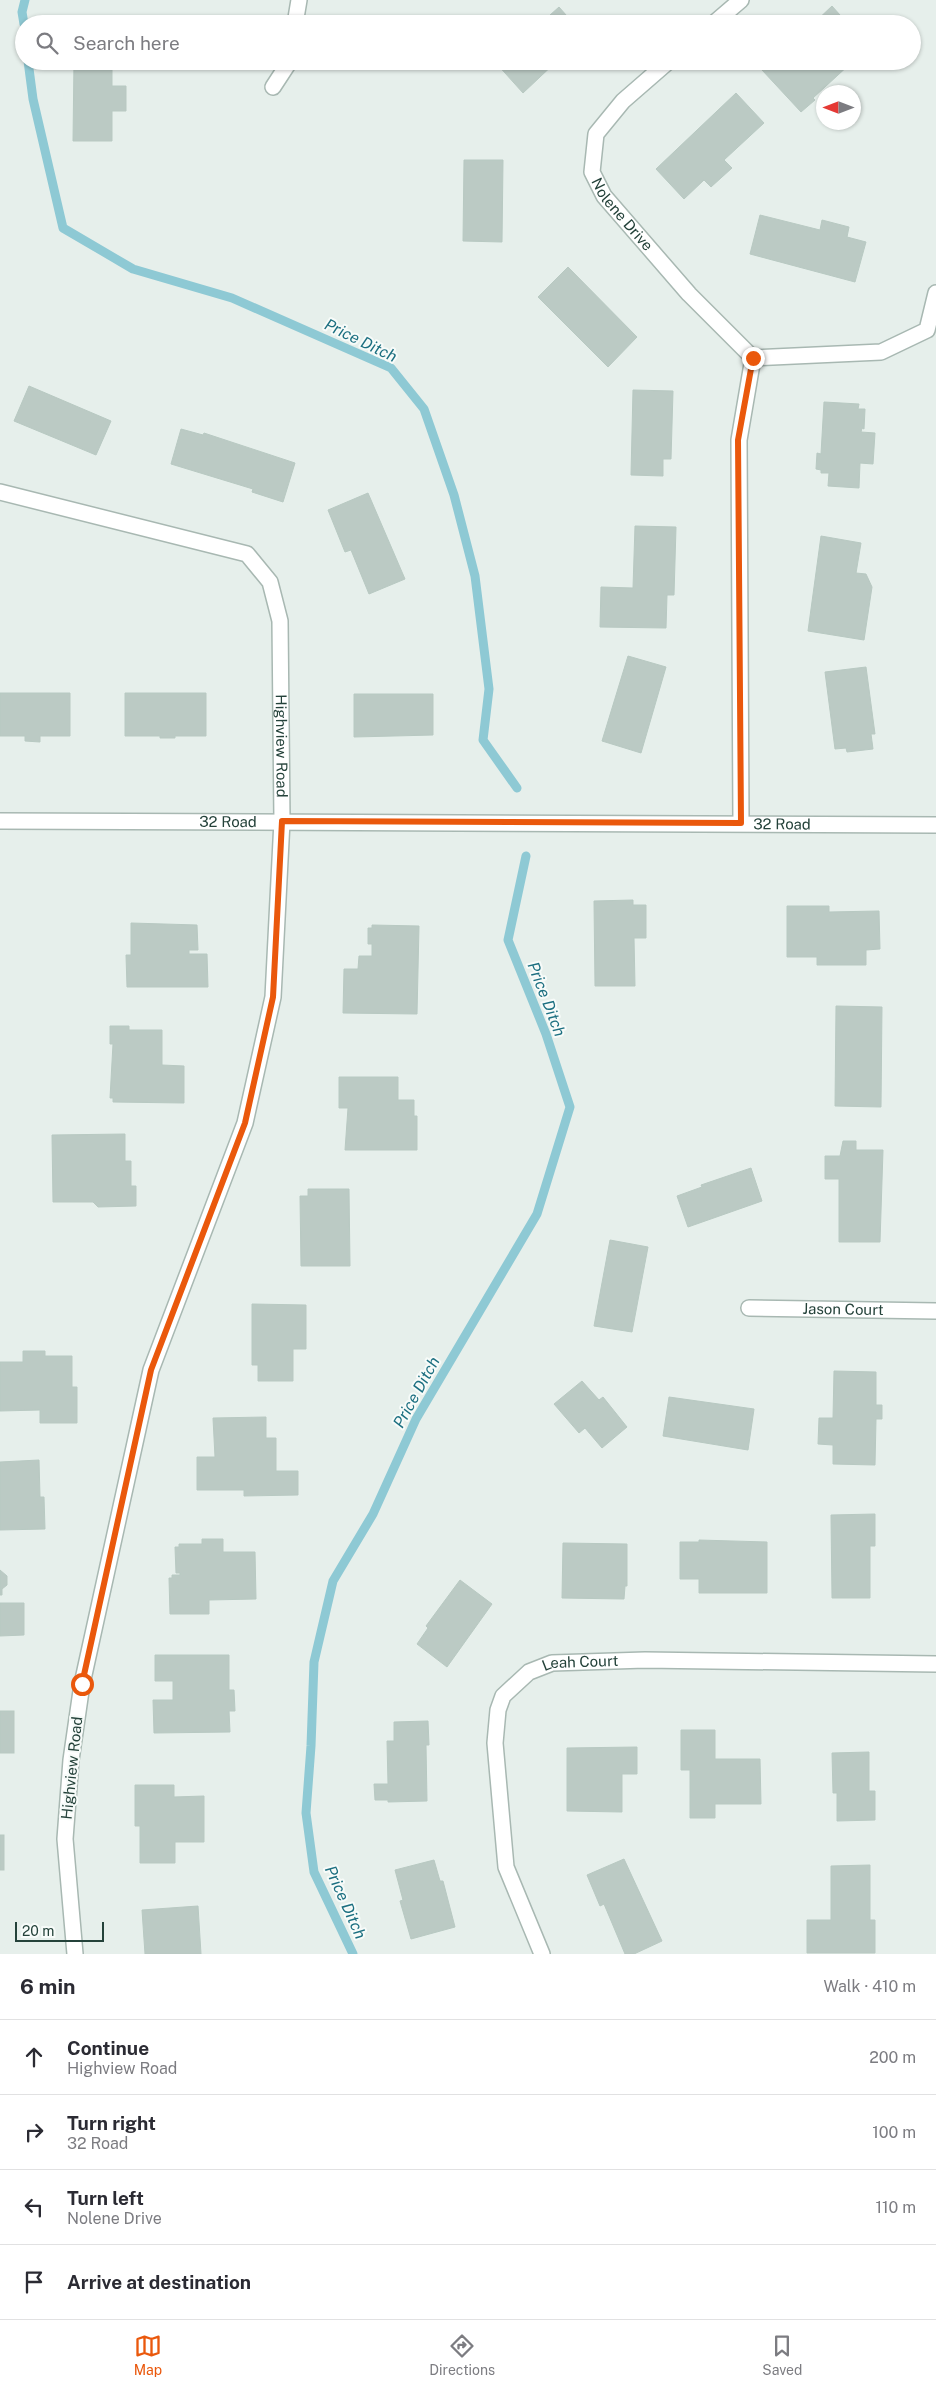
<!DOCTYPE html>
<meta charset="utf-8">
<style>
body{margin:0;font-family:"Public Sans",sans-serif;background:#f7f7f7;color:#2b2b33}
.compass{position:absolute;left:816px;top:85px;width:45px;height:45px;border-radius:50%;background:#fff;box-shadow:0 1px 4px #0004;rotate:270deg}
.scale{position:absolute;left:15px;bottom:12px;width:89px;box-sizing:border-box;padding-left:5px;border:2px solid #24423a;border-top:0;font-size:14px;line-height:18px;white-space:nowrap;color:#24423a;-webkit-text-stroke:4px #f7fbf9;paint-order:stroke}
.stop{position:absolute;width:15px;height:15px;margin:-11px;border:4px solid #ea580c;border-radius:50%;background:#fff}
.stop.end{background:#ea580c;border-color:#fff;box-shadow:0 1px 5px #0008}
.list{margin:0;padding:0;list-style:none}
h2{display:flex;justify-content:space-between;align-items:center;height:65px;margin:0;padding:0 20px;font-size:21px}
h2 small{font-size:16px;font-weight:400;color:#7c7c81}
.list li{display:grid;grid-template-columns:32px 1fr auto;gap:15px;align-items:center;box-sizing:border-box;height:75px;padding:0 20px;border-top:1px solid #e1e1e2}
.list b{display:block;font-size:19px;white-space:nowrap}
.list p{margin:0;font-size:16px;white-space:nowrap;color:#7c7c81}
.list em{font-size:16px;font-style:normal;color:#7c7c81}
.icon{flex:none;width:28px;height:28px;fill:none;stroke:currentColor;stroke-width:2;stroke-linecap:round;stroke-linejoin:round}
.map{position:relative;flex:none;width:936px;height:1954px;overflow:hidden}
.search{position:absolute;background:#fff;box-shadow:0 1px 4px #0004;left:15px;right:15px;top:15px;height:55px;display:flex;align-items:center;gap:12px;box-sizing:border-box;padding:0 18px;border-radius:28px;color:#7c7c81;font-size:19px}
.sheet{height:365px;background:#fff}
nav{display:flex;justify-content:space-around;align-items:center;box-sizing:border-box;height:70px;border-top:1px solid #e1e1e2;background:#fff;font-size:14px;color:#7c7c81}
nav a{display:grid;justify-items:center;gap:2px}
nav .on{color:#ea580c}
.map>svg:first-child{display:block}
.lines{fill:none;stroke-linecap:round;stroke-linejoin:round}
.stream{stroke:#8ec9d4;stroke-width:9}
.building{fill:#bbcac4;stroke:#b8c9c2}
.service-casing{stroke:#a8b8b2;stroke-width:18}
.minor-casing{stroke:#a8b8b2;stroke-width:18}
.tertiary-casing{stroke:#a8b8b2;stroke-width:18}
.service{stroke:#fff;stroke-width:15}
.minor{stroke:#fff;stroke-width:15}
.tertiary{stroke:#fff;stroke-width:15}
.route{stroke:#ea580c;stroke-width:6}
.labels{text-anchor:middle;stroke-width:4;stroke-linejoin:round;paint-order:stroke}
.street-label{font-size:15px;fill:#24423a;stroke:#f7fbf9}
.water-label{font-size:16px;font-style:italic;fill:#1c6f80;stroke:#f7fbf9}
</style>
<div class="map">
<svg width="936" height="1954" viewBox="0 0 936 1954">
<rect width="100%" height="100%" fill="#e6efeb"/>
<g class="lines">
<g class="stream">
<path d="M24,24L22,12L25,0"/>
<path d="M28,61L33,99L63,228L133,269L232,298L391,368L424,409L454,495L475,576L489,689L483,740L517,788"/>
<path d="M353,1954L314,1872L306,1813L311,1746L314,1662L333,1581L373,1514L416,1419L537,1214L570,1107L546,1034L508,940L526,856"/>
</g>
</g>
<g class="building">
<path d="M832,6L848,24H813Z"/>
<path d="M559,7L574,24H540Z"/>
<path d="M74,61H112V86H126V111H112V141H73Z"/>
<path d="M498,61H557L523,93L496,63Z"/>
<path d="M772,61H847L850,64L813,98L815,100L801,112L762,70Z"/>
<path d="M736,93L764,123L724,160L732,168L711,187L704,180L684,199L656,169Z"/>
<path d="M464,160H503L502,242L463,241Z"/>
<path d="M760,215L820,230L822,220L849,227L847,237L866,242L855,282L750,254Z"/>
<path d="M568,267L637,337L608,367L538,297Z"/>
<path d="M29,386L111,421L96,455L14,421Z"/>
<path d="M633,390L673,391L671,459H663V476L631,475Z"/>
<path d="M824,402L859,404L858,409H865L864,429L862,428L861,432L875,433L873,464L860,463L859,488L828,486L829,473H821V470L816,469L817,453L821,454Z"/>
<path d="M181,429L203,435L204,433L295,463L283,502L252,492L253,489L171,464Z"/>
<path d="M368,493L405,579L369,594L351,550L345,552L328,510Z"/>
<path d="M635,526L676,527L674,595H667L666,628L600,627L601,587L633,588Z"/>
<path d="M821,536L861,543L856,573L866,574L872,587L864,640L808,631Z"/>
<path d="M628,656L666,667L641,753L602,741Z"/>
<path d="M866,667L875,734H871L873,749L847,752L846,748L835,749L825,672Z"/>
<path d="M0,693H70V736H40V742L25,741V736H0Z"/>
<path d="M125,693H206V736H175V738H160V736H125Z"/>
<path d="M354,694H433V735L354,737Z"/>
<path d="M633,900V905H646V938H634L635,986H595L594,901Z"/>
<path d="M787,906H829V912L879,911L880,949L866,950V965H817V957H787Z"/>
<path d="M131,923L197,925L198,950H189V954H207L208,987H127L126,955H131Z"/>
<path d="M372,925L419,926L417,1014L343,1013L344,969H358L359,956H372V944H368V928H372Z"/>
<path d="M836,1006L882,1007L881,1107L835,1106Z"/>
<path d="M110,1026H129V1030H162V1065L184,1066V1103L113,1102V1098H110L113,1044H110Z"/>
<path d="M339,1077H398V1100H414V1116H417V1150H345L348,1108H339Z"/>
<path d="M125,1134V1161H131V1186H136V1206L98,1207L93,1202H53L52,1135Z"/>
<path d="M843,1141H856V1150H883L880,1242H839V1179H825V1156H840Z"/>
<path d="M751,1168L762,1201L688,1227L677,1196L702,1187L701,1185Z"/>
<path d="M308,1189H349L350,1266H301L300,1196H308Z"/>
<path d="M610,1240L648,1247L632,1332L594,1326Z"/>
<path d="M252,1304L306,1305V1349H293V1381H258V1365H252Z"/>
<path d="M23,1351H45V1356H72V1387H77V1423H40V1410L0,1411V1362H23Z"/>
<path d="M834,1371L876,1372V1405H882V1419H876L875,1465L833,1464V1445L818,1444L819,1418H833Z"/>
<path d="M582,1381L599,1400L603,1397L627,1427L602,1448L585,1428L579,1433L554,1404Z"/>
<path d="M669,1397L754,1409L748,1450L663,1436Z"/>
<path d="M266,1417V1438H276V1471H298V1495L244,1496V1490H197V1457H215L213,1418Z"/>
<path d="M39,1460L40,1497H44L45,1529L0,1530V1462Z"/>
<path d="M875,1514V1546H870V1598H832L831,1515Z"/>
<path d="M202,1539H223V1552H255L256,1599L209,1600V1614H170L169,1578H172V1575H180V1573H176L175,1547H179V1544H202Z"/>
<path d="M699,1540L767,1542V1593H699V1579H680V1542H699Z"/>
<path d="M563,1543L627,1544V1586H625L624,1599L562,1598Z"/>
<path d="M0,1570L7,1576V1585L2,1589V1595H0Z"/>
<path d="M460,1580L492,1604L447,1667L417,1644L428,1628L426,1626Z"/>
<path d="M0,1603H24V1635L0,1636Z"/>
<path d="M155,1655H229V1690H234L235,1711H229L230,1732L154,1733L153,1700H173V1681H155Z"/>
<rect x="0" y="1711" width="14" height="42"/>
<path d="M428,1721L429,1745H426L427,1801L388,1802V1800H375L374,1784H388L387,1741H394V1722Z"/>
<path d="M681,1730H715V1759H760L761,1804H715V1818H690V1770H681Z"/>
<path d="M637,1747V1774H622V1812L567,1811V1748Z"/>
<path d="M869,1752V1791H875V1820L837,1821V1793H833L832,1753Z"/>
<path d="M135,1785H174V1797L204,1796V1842H175V1863H140V1826H135Z"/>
<rect x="0" y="1835" width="4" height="35"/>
<path d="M624,1859L662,1941L634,1954H625L604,1904L600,1906L587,1875Z"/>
<path d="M434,1860L440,1881H443L455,1927L411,1939L400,1901L403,1900L395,1870Z"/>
<path d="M870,1865V1920H875V1953H807V1920H831V1866Z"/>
<path d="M198,1906L201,1954H145L142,1910Z"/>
</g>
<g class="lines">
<g class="service-casing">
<g id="service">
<path d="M295,24L299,0"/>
<path d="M273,87L290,61"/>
</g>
</g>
<g class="minor-casing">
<g id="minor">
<path d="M713,24L741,0"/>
<path id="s1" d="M669,61L623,101L596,134L592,172L604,196L689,294L753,358L881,352L927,330L936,293"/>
<path id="s2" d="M0,492L247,554L270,582L280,621L282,821L273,997L245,1123L151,1370L82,1684L71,1760L65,1839L75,1954"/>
<path d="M741,823L739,440L753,358"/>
<path id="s3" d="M749,1308L936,1311"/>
<path id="s4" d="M542,1954L506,1867L495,1743L498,1710L503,1696L529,1672L552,1663L645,1660L936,1664"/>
</g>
</g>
<g class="tertiary-casing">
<g id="tertiary">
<path id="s5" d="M0,821L936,825"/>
</g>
</g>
<use href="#service" class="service"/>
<use href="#minor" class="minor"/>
<use href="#tertiary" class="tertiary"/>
</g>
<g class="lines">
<path class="route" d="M82,1684L151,1370L245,1123L273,997L282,821L741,823L738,440L753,358"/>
</g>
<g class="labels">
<g class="street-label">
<text dy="5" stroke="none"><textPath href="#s1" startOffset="194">Nolene Drive</textPath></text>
<text dy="5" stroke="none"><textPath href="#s2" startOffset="456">Highview Road</textPath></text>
<text dy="5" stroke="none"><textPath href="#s5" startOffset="228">32 Road</textPath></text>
<text dy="5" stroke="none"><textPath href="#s5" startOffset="782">32 Road</textPath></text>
<text dy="5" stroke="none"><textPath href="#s3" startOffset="94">Jason Court</textPath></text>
<text dy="5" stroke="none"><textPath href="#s4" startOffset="355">Leah Court</textPath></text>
<text transform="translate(72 1768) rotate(-84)" y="5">Highview Road</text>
</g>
<g class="water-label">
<text transform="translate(361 340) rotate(26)" y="6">Price Ditch</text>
<text transform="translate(547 999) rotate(69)" y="6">Price Ditch</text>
<text transform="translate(416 1392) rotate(-61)" y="6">Price Ditch</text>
<text transform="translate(346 1902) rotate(66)" y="6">Price Ditch</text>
</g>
</g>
</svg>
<svg class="compass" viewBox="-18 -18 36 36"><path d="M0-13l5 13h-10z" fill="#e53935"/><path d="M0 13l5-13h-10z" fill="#7c7c81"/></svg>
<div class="scale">20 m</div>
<div class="stop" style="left:82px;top:1684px"></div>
<div class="stop end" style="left:753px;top:358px"></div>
<div class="search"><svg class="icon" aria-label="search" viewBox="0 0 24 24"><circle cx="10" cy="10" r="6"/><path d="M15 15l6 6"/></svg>Search here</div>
</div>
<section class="sheet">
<h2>6 min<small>Walk · 410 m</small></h2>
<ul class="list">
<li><svg class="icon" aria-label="ahead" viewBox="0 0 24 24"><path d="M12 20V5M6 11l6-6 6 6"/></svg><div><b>Continue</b><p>Highview Road</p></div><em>200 m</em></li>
<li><svg class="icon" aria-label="right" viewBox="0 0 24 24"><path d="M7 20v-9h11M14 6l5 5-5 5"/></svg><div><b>Turn right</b><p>32 Road</p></div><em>100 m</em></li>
<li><svg class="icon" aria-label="left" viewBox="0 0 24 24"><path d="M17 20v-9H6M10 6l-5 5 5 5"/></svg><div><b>Turn left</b><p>Nolene Drive</p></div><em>110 m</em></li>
<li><svg class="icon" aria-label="arrive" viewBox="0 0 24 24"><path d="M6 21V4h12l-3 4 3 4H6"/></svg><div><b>Arrive at destination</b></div></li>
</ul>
</section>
<nav>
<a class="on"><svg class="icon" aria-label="map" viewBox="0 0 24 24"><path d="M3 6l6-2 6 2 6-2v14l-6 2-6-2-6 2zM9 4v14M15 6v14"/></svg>Map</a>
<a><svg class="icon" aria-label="directions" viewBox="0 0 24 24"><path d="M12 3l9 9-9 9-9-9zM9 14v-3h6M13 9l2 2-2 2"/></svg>Directions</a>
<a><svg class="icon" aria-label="saved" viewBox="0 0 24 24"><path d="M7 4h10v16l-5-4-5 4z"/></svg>Saved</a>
</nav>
